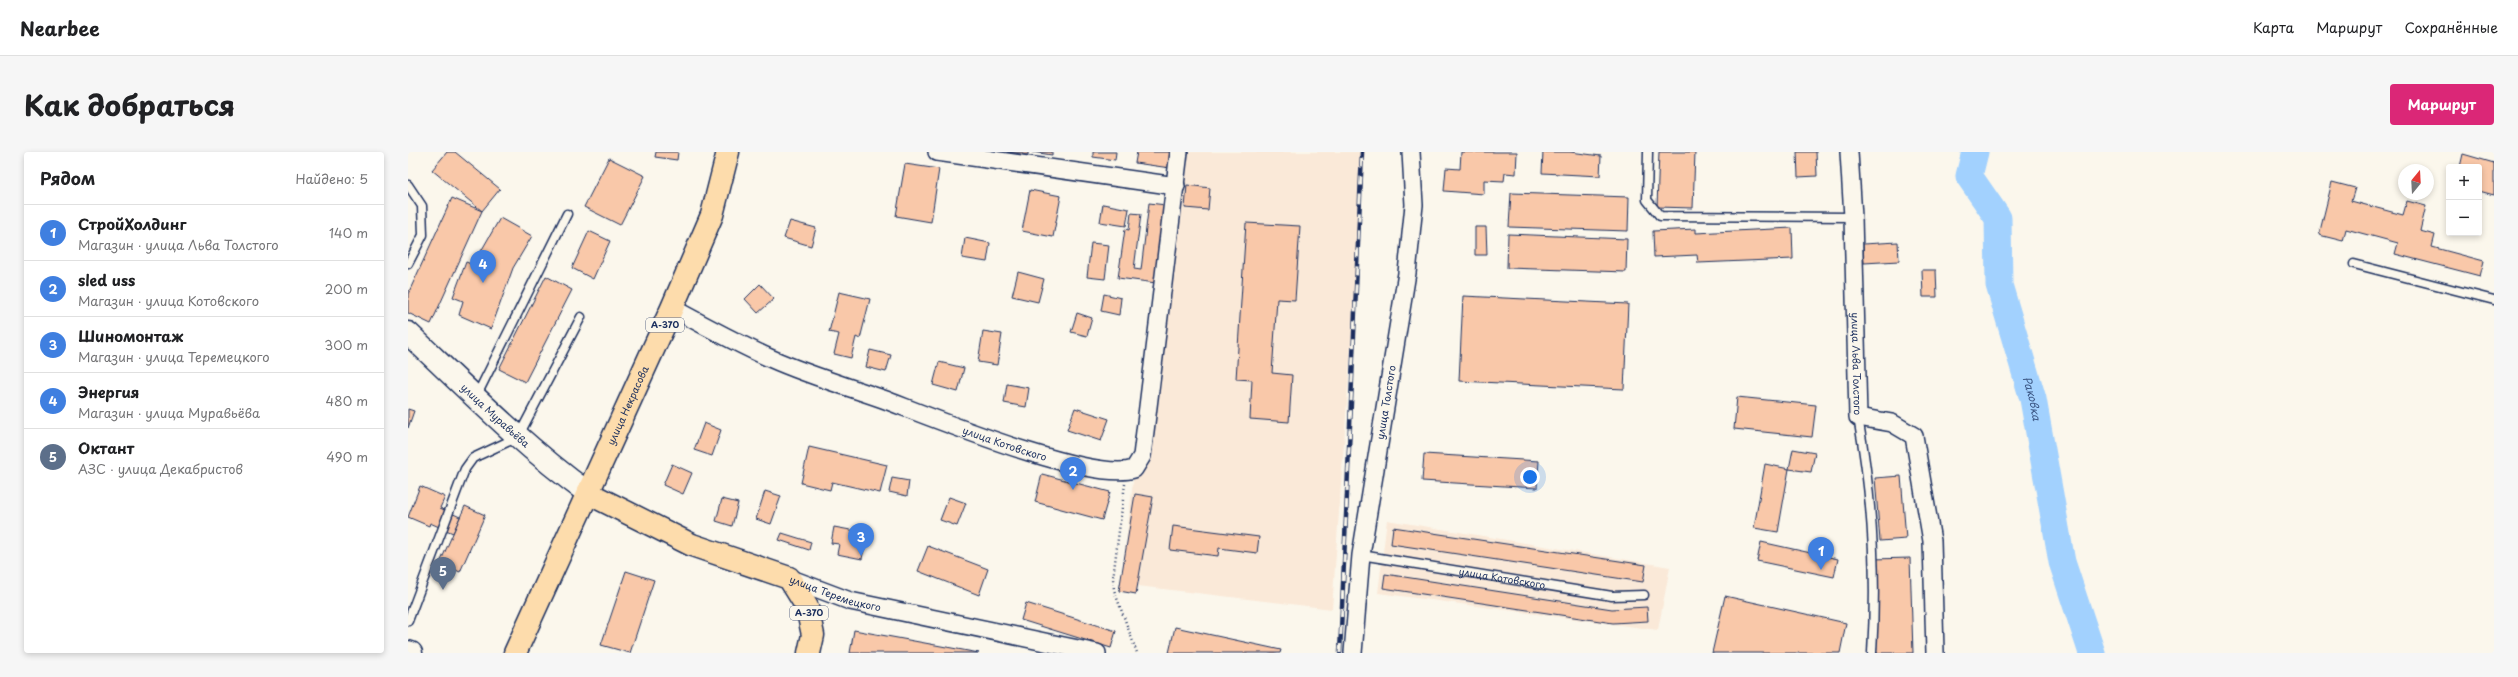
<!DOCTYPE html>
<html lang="ru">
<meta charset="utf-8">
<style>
body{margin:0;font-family:"Playpen Sans",sans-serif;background:#f6f6f6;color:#202124}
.controls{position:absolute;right:12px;top:12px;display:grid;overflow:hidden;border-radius:4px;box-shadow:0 2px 6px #0003}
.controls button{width:36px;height:36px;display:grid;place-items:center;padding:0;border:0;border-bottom:1px solid #e0e0e0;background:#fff;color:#202124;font:20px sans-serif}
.compass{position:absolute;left:1990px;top:12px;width:36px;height:36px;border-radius:50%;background:#fff;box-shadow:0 2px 6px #0003;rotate:18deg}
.you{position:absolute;left:1122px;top:325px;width:14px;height:14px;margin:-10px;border:3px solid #fff;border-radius:50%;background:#1a73e8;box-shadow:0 0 0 6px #1a73e833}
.badge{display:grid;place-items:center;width:26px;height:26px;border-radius:50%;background:#db2777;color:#fff;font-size:13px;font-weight:700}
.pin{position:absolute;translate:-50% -33px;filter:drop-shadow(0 1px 2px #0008)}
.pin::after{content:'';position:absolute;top:21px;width:14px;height:12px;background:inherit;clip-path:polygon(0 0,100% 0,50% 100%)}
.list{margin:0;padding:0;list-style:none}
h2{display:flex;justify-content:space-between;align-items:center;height:52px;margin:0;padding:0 16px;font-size:17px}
h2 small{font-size:13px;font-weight:400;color:#757577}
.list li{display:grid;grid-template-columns:26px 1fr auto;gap:12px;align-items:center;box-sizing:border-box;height:56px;padding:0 16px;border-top:1px solid #e0e0e0}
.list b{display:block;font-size:15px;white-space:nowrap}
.list p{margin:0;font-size:13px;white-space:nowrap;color:#757577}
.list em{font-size:13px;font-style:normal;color:#757577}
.map{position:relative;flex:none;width:2086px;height:501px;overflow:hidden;border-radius:4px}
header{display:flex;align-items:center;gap:24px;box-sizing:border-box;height:56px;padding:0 20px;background:#fff;border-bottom:1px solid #e0e0e0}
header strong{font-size:19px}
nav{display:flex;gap:22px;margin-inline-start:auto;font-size:14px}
.intro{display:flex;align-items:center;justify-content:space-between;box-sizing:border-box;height:96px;padding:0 24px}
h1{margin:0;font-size:28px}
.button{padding:10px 18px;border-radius:4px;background:#db2777;color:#fff;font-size:14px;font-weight:700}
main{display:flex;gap:24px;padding:0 24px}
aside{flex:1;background:#fff;border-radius:4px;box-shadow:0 2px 6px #0003}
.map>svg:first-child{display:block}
.built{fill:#fae9d8}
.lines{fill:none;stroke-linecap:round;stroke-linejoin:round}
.river{stroke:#a2d1fe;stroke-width:27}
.building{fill:#f9c8a9;stroke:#1b2f5e}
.lane-casing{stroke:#1b2f5e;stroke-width:11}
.street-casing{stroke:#1b2f5e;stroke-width:20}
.secondary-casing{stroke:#1b2f5e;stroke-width:25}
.highway-casing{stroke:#1b2f5e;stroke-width:25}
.path{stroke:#1b2f5e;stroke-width:2.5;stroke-dasharray:1 3;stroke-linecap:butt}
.lane{stroke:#fbf7ec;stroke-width:8}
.street{stroke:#fbf7ec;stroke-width:17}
.secondary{stroke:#fbf7ec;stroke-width:22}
.highway{stroke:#fddcac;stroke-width:22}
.rail-casing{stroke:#1b2f5e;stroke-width:4.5}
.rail{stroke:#fbf7ec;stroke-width:3;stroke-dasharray:9;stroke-linecap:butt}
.labels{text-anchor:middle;stroke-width:3;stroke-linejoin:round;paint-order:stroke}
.shield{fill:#fbf7ec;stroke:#5e6b89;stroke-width:1}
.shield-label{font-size:9px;font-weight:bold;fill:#1b2f5e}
.street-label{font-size:10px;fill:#1b2f5e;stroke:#fbf7ec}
.water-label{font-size:11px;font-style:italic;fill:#3d5886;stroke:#fbf7ec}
</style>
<header>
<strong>Nearbee</strong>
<nav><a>Карта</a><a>Маршрут</a><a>Сохранённые</a></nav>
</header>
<div class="intro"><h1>Как добраться</h1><a class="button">Маршрут</a></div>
<main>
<aside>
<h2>Рядом<small>Найдено: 5</small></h2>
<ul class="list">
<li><span class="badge" style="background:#3f7fe0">1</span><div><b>СтройХолдинг</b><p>Магазин · улица Льва Толстого</p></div><em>140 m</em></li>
<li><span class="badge" style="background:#3f7fe0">2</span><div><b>sled uss</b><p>Магазин · улица Котовского</p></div><em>200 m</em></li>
<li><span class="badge" style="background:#3f7fe0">3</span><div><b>Шиномонтаж</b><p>Магазин · улица Теремецкого</p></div><em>300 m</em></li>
<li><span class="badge" style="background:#3f7fe0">4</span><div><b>Энергия</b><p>Магазин · улица Муравьёва</p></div><em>480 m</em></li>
<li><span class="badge" style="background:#5c6f8a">5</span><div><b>Октант</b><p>АЗС · улица Декабристов</p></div><em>490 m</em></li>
</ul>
</aside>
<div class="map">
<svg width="2086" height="501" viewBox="0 0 2086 501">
<rect width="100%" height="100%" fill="#fbf7ec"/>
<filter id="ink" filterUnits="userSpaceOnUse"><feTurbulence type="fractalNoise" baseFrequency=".025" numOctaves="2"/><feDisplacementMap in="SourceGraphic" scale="8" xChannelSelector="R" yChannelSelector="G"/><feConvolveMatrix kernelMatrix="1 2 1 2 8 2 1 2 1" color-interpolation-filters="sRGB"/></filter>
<g filter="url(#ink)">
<g class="built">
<path d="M776,0H957L924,457L713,432L730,287Z"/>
<path d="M979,368L1262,415L1250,478L970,441Z"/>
</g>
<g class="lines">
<path class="river" id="s1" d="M1567,0L1561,24L1590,66L1591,133L1625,247L1654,410L1684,501"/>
</g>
<g class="building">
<path d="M39,0H47L92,37L74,59L24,18Z"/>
<path d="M248,0H270L269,8L247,5Z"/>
<path d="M599,0H620V3Z"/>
<path d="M624,0H644V3Z"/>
<path d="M685,0H708L707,8L685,5Z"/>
<path d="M729,0H764L762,16L727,11Z"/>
<path d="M1053,0H1109L1108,22L1097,21L1096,29L1076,28V42L1036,39L1038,16L1052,17Z"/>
<path d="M1135,0H1162L1193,4L1192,24L1134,21Z"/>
<path d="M1251,0H1287L1285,56L1249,55Z"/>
<path d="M1389,0H1408L1409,24L1390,25Z"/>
<path d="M2055,2L2086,11V43L2071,39V15H2052Z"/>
<path d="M201,6L237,24L212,73L176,55Z"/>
<path d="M497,12L531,17L523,70L488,64Z"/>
<path d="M1924,30L1947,36L1943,49L1995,63L1999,49L2018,54L2012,79L2027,83L2024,95L2076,109L2072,124L1987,102L1990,91L1938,77L1935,89L1911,83Z"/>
<path d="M779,33L802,36L800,58L777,56Z"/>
<path d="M622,38L653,44L645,85L614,79Z"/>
<path d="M1103,41L1221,45L1220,79L1101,75Z"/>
<path d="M44,46L74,59L23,172L0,161V142Z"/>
<path d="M741,51L758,53L748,131L710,126L717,77L721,78L723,61L733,62L726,117L733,118Z"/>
<path d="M695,52L721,57L718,74L692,70Z"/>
<path d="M92,66L124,84L105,116L83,177L51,163L55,149L45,145L58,110L68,114L72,101Z"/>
<path d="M382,69L408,76L403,94L376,86Z"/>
<path d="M838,71L892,74L887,148L869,147L864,221L884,223L881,270L842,267L844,228L828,227Z"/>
<path d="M1067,75H1078L1079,103H1067Z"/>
<path d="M1384,76L1385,107L1290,111L1289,103L1246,105L1245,79L1288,77V81Z"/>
<path d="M181,79L202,89L185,127L164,116Z"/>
<path d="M1100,82L1219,87L1218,120L1099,116Z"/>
<path d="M557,86L582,91L579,110L554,106Z"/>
<path d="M1490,90L1491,109L1456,111L1455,92Z"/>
<path d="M683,91L701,93L697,127L679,125Z"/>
<path d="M1514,118H1528L1529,145H1515Z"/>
<path d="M610,120L636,127L630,150L604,144Z"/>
<path d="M138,124L164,138L117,230L91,217Z"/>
<path d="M352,132L366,147L350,161L337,147Z"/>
<path d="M431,140L462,147L452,187L448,185L443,206L426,202L431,182L421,180Z"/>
<path d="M696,142L713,146L711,163L693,159Z"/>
<path d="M1055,144L1220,152L1216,237L1051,229Z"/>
<path d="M669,161L684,166L679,184L663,180Z"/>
<path d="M575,179L594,182L589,213L570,210Z"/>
<path d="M462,198L483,203L478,220L458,215Z"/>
<path d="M531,210L556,216L550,240L525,233Z"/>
<path d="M599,232L621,236L618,255L596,251Z"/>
<path d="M1329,245L1408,253L1404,285L1326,277Z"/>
<path d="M667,256L701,267L693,289L659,278Z"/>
<path d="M0,257L6,259L0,276Z"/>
<path d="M296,271L313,278L304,304L286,298Z"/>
<path d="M401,295L479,313L472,341L424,330L422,338L393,331Z"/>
<path d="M1385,297L1407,301L1403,320L1381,317Z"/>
<path d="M1016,302L1131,309L1129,336L1014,329Z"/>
<path d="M264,312L284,321L275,342L255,333Z"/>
<path d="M1357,312L1381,317L1370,380L1346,376Z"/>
<path d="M634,322L702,340L694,368L627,350Z"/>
<path d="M1493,324L1498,387L1472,389L1467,326Z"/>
<path d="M484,326L501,329L499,344L481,340Z"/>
<path d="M12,334L37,345L32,356L52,365L45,381L22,371L21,374L0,365Z"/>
<path d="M357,339L373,344L363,372L348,367Z"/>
<path d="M727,342L745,345L728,442L711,439Z"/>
<path d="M541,345L558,351L549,374L532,368Z"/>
<path d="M314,347L330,351L324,374L308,369Z"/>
<path d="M57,354L77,363L52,420L32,411Z"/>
<path d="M765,374L851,385L849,401L811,396L810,404L762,398Z"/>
<path d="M426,375L459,381L454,407L429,402L431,392L423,391Z"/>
<path d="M985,375L1238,413L1235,430L983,392Z"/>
<path d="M374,381L403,390L401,398L371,388Z"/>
<path d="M1353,390L1430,407L1426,425L1349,409Z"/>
<path d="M520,394L580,417L571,443L510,419Z"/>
<path d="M1502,406L1505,501H1468L1465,407Z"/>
<path d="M218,419L246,428L222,501L193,493Z"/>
<path d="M977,422L1204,457L1239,455L1240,469L1205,471L975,436Z"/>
<path d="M1317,444L1438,471L1432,501H1304Z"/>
<path d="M618,451L708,479L703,496L613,468Z"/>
<path d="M767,475L873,498L872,501H761Z"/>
<path d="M446,478L571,501H442Z"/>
</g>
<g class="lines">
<g class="lane-casing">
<g id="lane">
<path d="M1240,0L1239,48L1252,64L1445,65"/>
<path d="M0,33L14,54L15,83L0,112"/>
<path d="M1946,112L2086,148"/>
<path d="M68,245L159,62"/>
<path d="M1450,265C1464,343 1469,422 1464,501"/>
<path id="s2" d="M953,403L1204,444L1236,443"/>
<path d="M0,469L57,317L65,306L110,285L173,165"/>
</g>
</g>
<g class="street-casing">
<g id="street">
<path d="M529,0L768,34"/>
<path id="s3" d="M1441,0L1445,65L1450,265L1484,271L1506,284L1524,389L1527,501"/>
<path id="s4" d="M264,156C297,174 330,192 364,207C400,223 438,234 475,247C523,265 683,331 726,317L734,304L771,0"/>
<path id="s5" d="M381,426L442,449L689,501"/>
<path id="s6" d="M945,501L953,403L999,121L1006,53L1003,0"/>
</g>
</g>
<g class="secondary-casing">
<g id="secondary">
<path id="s7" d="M0,181C58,236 115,294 180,341"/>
<path d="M0,500L3,501"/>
</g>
</g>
<g class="highway-casing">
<g id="highway">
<path d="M180,341L284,393L381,426L399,455L405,483L401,501"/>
<path id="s8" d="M107,501L264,156L304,63L320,0"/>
</g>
</g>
<path class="path" d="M717,332L705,426L706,438L729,501"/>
<use href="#lane" class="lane"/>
<use href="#street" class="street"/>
<use href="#secondary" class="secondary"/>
<use href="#highway" class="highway"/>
<g class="rail-casing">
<path id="rail" d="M932,501L954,0"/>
</g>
<use href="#rail" class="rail"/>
</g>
</g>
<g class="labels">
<g class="shield">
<rect x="238" y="166" width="38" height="14" rx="3"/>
<rect x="382" y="454" width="38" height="14" rx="3"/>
</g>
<g class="shield-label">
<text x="257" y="176">А-370</text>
<text x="401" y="464">А-370</text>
</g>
<g class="street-label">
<text dy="4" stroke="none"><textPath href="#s3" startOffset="212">улица Льва Толстого</textPath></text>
<text dy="4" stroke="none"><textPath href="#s6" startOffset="253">улица Толстого</textPath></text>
<text dy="4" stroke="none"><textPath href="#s8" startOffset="272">улица Некрасова</textPath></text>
<text dy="4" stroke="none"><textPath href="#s7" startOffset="120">улица Муравьёва</textPath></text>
<text dy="4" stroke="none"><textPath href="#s4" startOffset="360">улица Котовского</textPath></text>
<text dy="4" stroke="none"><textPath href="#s2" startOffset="143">улица Котовского</textPath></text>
<text dy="4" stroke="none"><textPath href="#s5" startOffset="49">улица Теремецкого</textPath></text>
</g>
<g class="water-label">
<text dy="4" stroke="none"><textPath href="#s1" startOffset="261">Раковка</textPath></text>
</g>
</g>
</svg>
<div class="controls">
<button>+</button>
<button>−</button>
</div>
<svg class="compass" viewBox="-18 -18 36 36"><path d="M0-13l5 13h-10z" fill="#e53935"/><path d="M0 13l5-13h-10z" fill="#757577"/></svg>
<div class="you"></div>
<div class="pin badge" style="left:1413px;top:418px;background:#3f7fe0">1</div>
<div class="pin badge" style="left:665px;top:338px;background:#3f7fe0">2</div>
<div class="pin badge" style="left:453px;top:404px;background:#3f7fe0">3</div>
<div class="pin badge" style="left:75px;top:131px;background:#3f7fe0">4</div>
<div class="pin badge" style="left:35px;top:438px;background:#5c6f8a">5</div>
</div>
</main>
